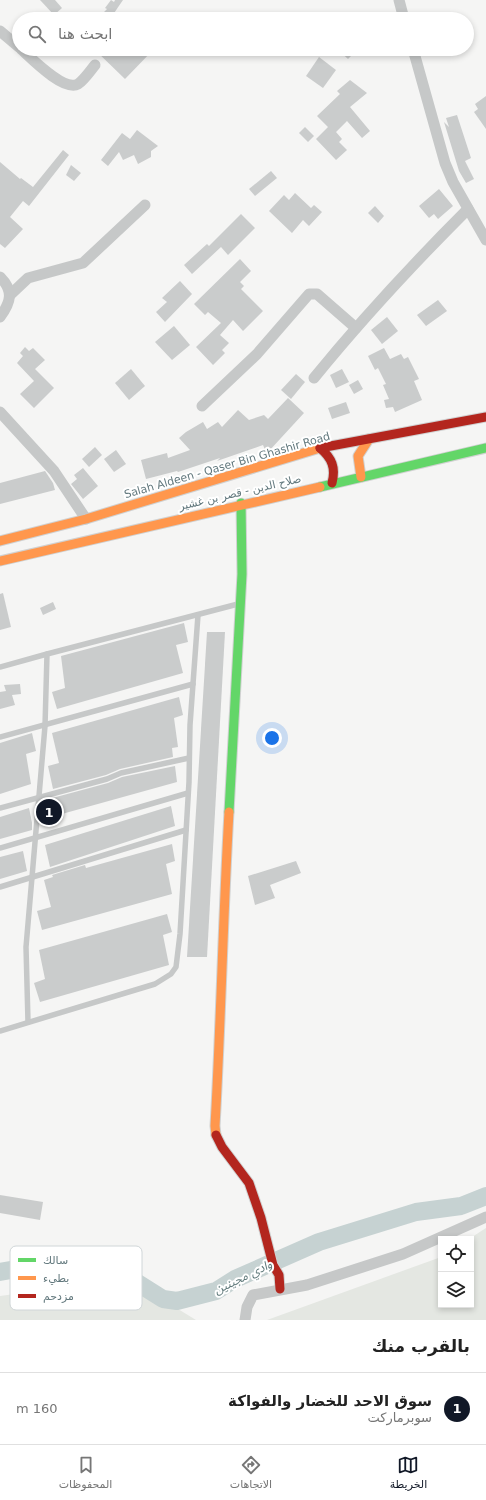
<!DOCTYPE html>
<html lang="ar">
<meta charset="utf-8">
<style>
body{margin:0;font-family:"DejaVu Sans","Noto Sans Arabic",sans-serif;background:#f6f6f6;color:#222;direction:rtl}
.controls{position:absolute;right:12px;bottom:12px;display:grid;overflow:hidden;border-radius:0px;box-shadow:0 2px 6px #0003}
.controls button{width:36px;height:36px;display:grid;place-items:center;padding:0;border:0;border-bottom:1px solid #e0e0e0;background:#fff;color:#222;font:20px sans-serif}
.you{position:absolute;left:272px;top:738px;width:14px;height:14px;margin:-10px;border:3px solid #fff;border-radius:50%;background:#1a73e8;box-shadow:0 0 0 6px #1a73e833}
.badge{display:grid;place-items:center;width:26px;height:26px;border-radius:50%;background:#111827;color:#fff;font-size:13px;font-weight:700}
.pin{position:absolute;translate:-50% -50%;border:2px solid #fff;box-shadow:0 1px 4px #0006}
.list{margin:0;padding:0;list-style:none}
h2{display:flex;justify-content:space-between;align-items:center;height:52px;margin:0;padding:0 16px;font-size:17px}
h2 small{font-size:13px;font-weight:400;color:#767676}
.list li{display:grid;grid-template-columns:26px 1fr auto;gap:12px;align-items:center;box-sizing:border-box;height:72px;padding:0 16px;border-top:1px solid #e0e0e0}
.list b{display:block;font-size:15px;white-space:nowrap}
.list p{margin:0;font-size:13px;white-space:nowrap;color:#767676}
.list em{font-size:13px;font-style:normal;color:#767676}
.icon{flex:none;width:22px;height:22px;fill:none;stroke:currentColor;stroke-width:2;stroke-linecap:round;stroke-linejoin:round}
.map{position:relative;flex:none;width:486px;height:1320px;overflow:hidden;direction:ltr}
.search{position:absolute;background:#fff;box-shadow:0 2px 6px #0003;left:12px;right:12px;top:12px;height:44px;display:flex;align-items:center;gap:10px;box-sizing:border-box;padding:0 14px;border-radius:22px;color:#767676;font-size:15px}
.sheet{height:124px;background:#fff}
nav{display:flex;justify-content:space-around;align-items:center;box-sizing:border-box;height:56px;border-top:1px solid #e0e0e0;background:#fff;font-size:11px;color:#767676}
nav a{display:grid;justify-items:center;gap:2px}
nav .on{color:#111827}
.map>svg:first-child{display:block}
.green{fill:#e4e7e2}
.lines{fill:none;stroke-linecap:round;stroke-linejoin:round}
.river{stroke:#c6d2d2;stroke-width:18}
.building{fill:#cacccc}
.fast-casing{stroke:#d0d1d1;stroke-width:11}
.slow-casing{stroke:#d0d1d1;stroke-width:11}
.jam-casing{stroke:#d0d1d1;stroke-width:11}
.lane{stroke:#c6c8c8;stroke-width:5.5}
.street{stroke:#c6c8c8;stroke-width:11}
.fast{stroke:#63d668;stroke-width:9}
.slow{stroke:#ff974d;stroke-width:9}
.jam{stroke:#b3261e;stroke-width:9}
.labels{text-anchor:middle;stroke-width:4;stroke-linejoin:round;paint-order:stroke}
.street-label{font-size:11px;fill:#62787d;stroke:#fff}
.water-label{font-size:12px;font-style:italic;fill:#5d7778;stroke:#fff}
.key{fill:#fff;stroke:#d0d6d8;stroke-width:1}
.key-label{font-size:11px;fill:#62787d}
</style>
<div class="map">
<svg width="486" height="1320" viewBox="0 0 486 1320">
<rect width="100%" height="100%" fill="#f5f5f4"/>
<g class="green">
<path d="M486,1228V1320H267L441,1257V1305H471V1239H469Z"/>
<path d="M114,1270L196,1320H0V1296L22,1293Z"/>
</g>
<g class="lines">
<path class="river" d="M0,1272L56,1262L90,1264L120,1272L163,1299L177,1301L216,1291L235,1279L319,1242L416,1212L461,1206L486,1196"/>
</g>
<g class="building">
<path d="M40,0H55L62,8L54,15Z"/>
<path d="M111,0L114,2L115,0H123L110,19H97L107,9L105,8Z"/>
<path d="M94,49H154L125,79Z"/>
<path d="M337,49H358L348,59Z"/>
<path d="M319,57L336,70L323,88L306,76Z"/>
<path d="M350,80L367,93L350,107L370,131L362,138L347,121L336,132L342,139L339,142L347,150L336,160L316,139L328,127L317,116L340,94L337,91Z"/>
<path d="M486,96V129L474,112L478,109L475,104Z"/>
<path d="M457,115L471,158L465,161L474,179L466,183L459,171L444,122L449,127L446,118Z"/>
<path d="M305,127L314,136L308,142L299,133Z"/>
<path d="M137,130L158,146L151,151V157L138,164L134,155L123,160L119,152L108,166L101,160L122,133L130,139Z"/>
<path d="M63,150L69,155L29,206L23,201L10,217L23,229L5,248L0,244V162L20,179L21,178L33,187Z"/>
<path d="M71,165L81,173L74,181L66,175Z"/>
<path d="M271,171L277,178L255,196L249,189Z"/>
<path d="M439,189L453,206L438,219L434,214L429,218L419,206Z"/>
<path d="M295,193L311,208L314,205L322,212L309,226L303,220L292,233L269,211L284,195L289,200Z"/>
<path d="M375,206L384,216L378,223L368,213Z"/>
<path d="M241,214L255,228L228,255L221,247L192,274L184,265L207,244L209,246Z"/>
<path d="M240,259L251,271L240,282L244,286L241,289L263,311L243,331L233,320L220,335L229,343L222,350L225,353L213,365L196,347L221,323L208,312L205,315L194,304Z"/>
<path d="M180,281L192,294L165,322L156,312L167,302L162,298Z"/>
<path d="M438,300L447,311L426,326L417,315Z"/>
<path d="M387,317L398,331L382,344L371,330Z"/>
<path d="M174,326L190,345L172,360L155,342Z"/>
<path d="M25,347L29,351L33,348L45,360L35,369L54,388L34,408L20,394L34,381L17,363L23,356L20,353Z"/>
<path d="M384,348L390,359L401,354L404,359L408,357L419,379L414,381L422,400L395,412L393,407L386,408L384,400L389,399L383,385L386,384L378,368L375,370L368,356Z"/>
<path d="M131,369L145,386L129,400L115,383Z"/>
<path d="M342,369L349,382L336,388L330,375Z"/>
<path d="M296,374L305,382L291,399L281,390Z"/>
<path d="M358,380L363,389L354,394L349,385Z"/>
<path d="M288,398L304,413L269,451L266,452L263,445L217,461L220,458L178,472L177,471L146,479L141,460L167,453L168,458L190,450L179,438L186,432L203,422L207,429L218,422L222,427L238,410L249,420L264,415L268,419Z"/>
<path d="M346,402L350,413L332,419L328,408Z"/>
<path d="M95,447L102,455L89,467L82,459Z"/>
<path d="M116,450L126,464L114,472L104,459Z"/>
<path d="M83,468L98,486L83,499L71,484L77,479L74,475Z"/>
<path d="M45,471L53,483L55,490L0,504V483Z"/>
<path d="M3,593L11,627L0,630V594Z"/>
<path d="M53,602L56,609L43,615L40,608Z"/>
<path d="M184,623L188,642L176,645L183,673L57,709L52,692L65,688L61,656Z"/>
<path d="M207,632H225L207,957H187Z"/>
<path d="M20,684L21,694L12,695L15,705L0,709V692L6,691L4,685Z"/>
<path d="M179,697L183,715L174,718L178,747L172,748L173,757L120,769L106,775L53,789L48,766L59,763L52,733Z"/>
<path d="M32,733L36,751L26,754L31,784L0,794V743Z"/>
<path d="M175,766L177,782L51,817L45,800L108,783L122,777Z"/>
<path d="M171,806L175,826L50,867L45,845Z"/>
<path d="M29,808L32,823V830L0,839V817Z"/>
<path d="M172,844L175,861L166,864L172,894L42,930L37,911L51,907L44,880L53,877L52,875L85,865L86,868Z"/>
<path d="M23,851L27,871L0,879V857Z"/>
<path d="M296,861L301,873L270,885L275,898L255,905L248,876Z"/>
<path d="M167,914L172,932L163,935L169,965L40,1002L34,983L45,979L39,950Z"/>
<path d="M0,1195L43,1202L40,1220L0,1213Z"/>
</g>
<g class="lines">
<g class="fast-casing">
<g id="fast">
<path d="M320,487L486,448"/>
<path d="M229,812L242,574L241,503"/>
</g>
</g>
<g class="slow-casing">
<g id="slow">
<path d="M361,477L358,456L369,439"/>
<path d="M0,541L86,519L320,448"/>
<path d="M0,561L320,487"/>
<path d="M216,1135L215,1126C221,1021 223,916 229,812"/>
</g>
</g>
<g class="jam-casing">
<g id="jam">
<path d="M320,448C332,458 336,468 332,483"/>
<path d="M320,448L486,417"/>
<path d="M216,1135L222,1147L249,1183L261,1218L273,1265L279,1275L280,1289"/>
</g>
</g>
<g class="lane">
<path d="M0,667L47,654"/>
<path d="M0,737L193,684"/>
<path d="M0,808L107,779L121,773L189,758"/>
<path d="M0,848L188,793"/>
<path d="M0,887L186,830"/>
<path d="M28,1022L26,947L45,726L47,654L238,604"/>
<path d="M0,1031L155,984L171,974L176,967L180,934L189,782L190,725L198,615"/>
</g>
<g class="street">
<path d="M399,0L404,19"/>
<path d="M0,31L19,47"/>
<path d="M21,49C31,58 64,92 78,84C84,80 90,71 95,65"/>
<path d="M413,49L445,163L453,182L486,240"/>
<path d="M0,277C14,291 11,302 0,317"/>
<path d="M10,295L28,278L83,263L145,205"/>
<path d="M314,378C362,319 414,263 468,209"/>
<path d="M202,406L257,354L309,294H317L356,328"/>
<path d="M0,412L54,471L86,519"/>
<path d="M245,1320L247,1307L253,1295L307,1285L403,1254L486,1217"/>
</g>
<use href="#fast" class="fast"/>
<use href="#slow" class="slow"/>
<use href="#jam" class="jam"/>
</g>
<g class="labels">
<g class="street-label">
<text transform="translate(227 465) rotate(-16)" y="4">Salah Aldeen - Qaser Bin Ghashir Road</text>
<text transform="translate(240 492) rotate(-13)" y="4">صلاح الدين - قصر بن غشير</text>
</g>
<g class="water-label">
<text transform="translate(243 1277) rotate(-26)" y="4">وادي مجينين</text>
</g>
</g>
<rect x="10" y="1246" width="132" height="64" rx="6" class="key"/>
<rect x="18" y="1258" width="18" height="4" fill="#63d668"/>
<rect x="18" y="1276" width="18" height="4" fill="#ff974d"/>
<rect x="18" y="1294" width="18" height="4" fill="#b3261e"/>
<g class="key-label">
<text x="43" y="1264">سالك</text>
<text x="43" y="1282">بطيء</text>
<text x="43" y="1300">مزدحم</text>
</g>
</svg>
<div class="controls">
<button><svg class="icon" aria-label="locate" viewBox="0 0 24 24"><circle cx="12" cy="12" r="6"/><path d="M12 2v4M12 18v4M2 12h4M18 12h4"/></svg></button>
<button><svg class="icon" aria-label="layers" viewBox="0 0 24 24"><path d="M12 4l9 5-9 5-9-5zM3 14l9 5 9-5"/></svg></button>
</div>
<div class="you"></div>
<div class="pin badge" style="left:49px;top:812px">1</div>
<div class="search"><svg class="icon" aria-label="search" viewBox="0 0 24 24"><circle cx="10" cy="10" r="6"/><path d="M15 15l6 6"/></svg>ابحث هنا</div>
</div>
<section class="sheet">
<h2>بالقرب منك<small></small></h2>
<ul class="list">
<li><span class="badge">1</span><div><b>سوق الاحد للخضار والفواكة</b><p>سوبرماركت</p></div><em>160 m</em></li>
</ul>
</section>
<nav>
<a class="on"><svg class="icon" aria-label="map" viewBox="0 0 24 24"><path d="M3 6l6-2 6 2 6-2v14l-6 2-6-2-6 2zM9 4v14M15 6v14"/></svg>الخريطة</a>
<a><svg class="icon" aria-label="directions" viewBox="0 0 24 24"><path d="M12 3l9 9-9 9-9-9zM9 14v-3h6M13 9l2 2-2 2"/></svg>الاتجاهات</a>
<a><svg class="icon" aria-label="saved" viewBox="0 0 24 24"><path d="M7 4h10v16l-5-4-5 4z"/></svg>المحفوظات</a>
</nav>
